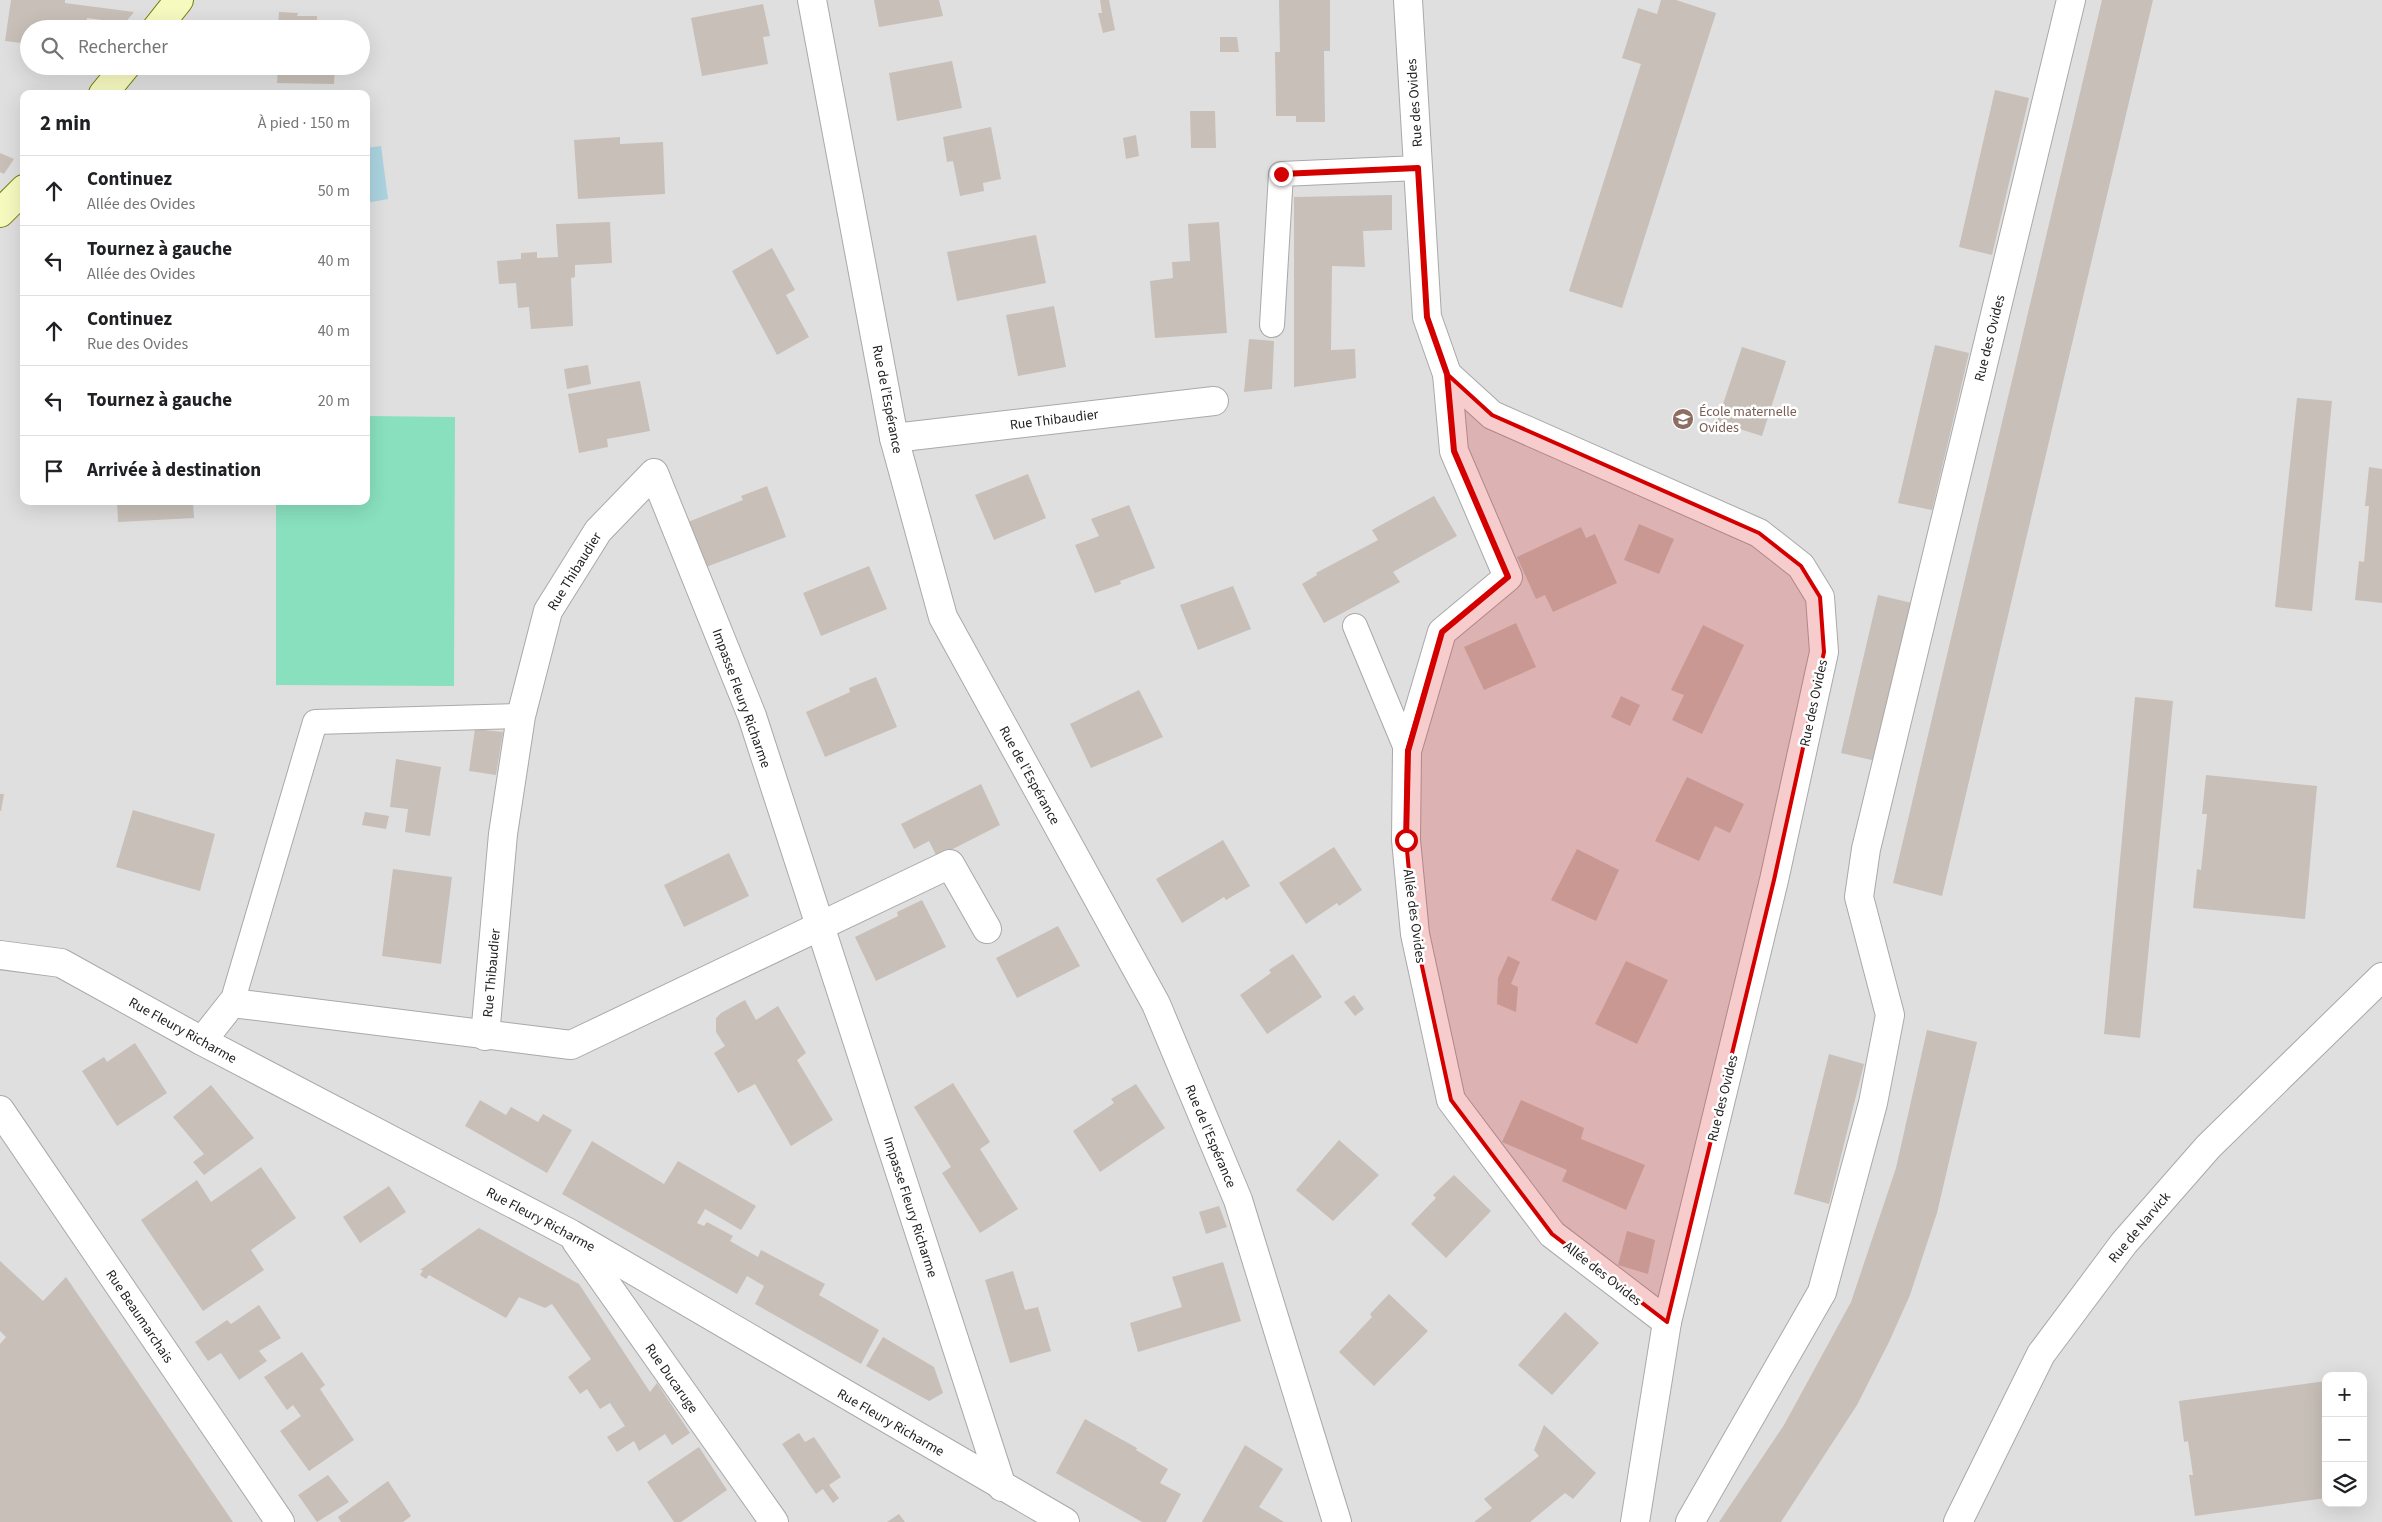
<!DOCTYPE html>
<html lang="fr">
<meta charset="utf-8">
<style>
body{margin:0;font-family:"Source Sans 3",sans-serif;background:#f6f6f6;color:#202124}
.controls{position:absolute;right:15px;bottom:15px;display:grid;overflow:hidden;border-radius:10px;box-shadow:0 5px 20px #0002}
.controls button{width:45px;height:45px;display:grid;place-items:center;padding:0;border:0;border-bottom:1px solid #e0e0e0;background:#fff;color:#202124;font:25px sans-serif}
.stop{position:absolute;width:15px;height:15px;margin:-11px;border:4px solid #d40000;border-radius:50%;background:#fff}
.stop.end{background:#d40000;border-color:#fff;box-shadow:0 1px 5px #0008}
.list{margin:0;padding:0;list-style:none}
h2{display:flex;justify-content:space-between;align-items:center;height:65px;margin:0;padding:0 20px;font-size:21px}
h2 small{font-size:16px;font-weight:400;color:#757577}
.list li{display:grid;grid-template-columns:32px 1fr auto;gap:15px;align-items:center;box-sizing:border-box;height:70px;padding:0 20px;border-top:1px solid #e0e0e0}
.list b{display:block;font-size:19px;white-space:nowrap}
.list p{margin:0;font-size:16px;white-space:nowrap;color:#757577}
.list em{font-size:16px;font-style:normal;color:#757577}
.icon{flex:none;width:28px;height:28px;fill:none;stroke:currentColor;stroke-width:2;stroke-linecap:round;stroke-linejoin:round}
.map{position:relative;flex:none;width:2382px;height:1522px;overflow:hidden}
.search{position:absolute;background:#fff;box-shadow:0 5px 20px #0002;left:20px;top:20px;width:350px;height:55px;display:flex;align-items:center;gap:12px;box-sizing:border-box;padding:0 18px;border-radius:28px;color:#757577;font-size:19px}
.panel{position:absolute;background:#fff;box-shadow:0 5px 20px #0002;left:20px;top:90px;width:350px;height:415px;border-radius:10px}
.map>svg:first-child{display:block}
.residential{fill:#e0dfdf;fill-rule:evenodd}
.pitch{fill:#88e0be}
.water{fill:#aad3df}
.building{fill:#c7bfb8}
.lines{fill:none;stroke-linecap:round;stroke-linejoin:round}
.lane-casing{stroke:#a9a9a9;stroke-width:26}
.street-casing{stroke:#a9a9a9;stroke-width:30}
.secondary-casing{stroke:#707d05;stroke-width:30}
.lane{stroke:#fff;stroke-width:24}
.street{stroke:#fff;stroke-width:28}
.secondary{stroke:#f7fabf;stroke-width:28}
.route{stroke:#d40000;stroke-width:6}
.marked{fill:#d40000;fill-opacity:0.2;stroke:#d40000;stroke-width:4;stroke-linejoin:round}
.labels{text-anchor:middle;stroke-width:5;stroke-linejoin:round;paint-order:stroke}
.street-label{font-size:14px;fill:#222;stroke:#fff}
.education-label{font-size:14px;fill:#785e54;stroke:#fff;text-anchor:start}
</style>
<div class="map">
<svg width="2382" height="1522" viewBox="0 0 2382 1522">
<rect width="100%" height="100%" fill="#f2efe9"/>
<path class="residential" d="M0,0H2382V1522H0ZM29,29H361V66H29ZM24,94H366V501H24ZM2326,1376H2363V1503H2326Z"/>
<path class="pitch" d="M366,416L455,417L454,686L276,685V501H366Z"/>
<path class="water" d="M381,146L388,199L366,203V148Z"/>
<g class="building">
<path d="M11,0H65V3L134,12L125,23L87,18L86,29H29V44L5,41Z"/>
<path d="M874,0H939L943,16L879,27Z"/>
<path d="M1100,0H1109L1115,30L1103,33L1098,13H1102Z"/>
<path d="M1279,0H1330V51H1324L1325,122H1296V116H1276L1275,52H1280Z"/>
<path d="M1661,0H1676L1716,13L1622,308L1569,291L1641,64L1622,58L1638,8L1657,14Z"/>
<path d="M2102,0H2153L1942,896L1893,883Z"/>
<path d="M763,4L770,36L763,37L768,64L702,76L691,18Z"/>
<path d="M279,12L298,13L297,16H317V29H278Z"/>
<path d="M1220,37H1237L1239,52H1220Z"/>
<path d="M952,61L962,108L897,121L889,73Z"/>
<path d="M278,66H335L334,84L277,83Z"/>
<path d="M1995,90L2029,98L1992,255L1959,247Z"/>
<path d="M1190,111H1215L1216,148H1191Z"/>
<path d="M991,127L1001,179L983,183L984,191L960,196L953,161L947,162L943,137Z"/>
<path d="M1136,135L1139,156L1126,159L1123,138Z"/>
<path d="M620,137V144L663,142L665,194L578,199L574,140Z"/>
<path d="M0,153L14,159L4,174L0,172Z"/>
<path d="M1392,195V230L1363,231L1365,267L1332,266L1331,350L1355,349L1356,378L1294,387V197Z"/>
<path d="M610,222L612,263L575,265V277L571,278L573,326L531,329L529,307L518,308L516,283L499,284L497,261L521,259V253L537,252V258L558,257L556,224Z"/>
<path d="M1219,222L1227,333L1155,338L1150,281L1173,278L1172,262L1190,261L1188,224Z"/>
<path d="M1036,235L1046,283L957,301L947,252Z"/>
<path d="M772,248L795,290L786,295L809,337L777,355L732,271Z"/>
<path d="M1054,306L1066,367L1018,376L1006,315Z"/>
<path d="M1249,339L1274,341L1272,389L1244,392Z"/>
<path d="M1935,345L1969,353L1932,510L1898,503Z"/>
<path d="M1742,347L1786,361L1762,436L1717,422Z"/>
<path d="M588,365L591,384L567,389L564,369Z"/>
<path d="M640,381L650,431L607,439L608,447L579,453L568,394Z"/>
<path d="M2297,398L2332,401L2312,611L2275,607Z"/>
<path d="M2369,467L2382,469V603L2355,600L2359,561L2364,562L2369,506H2365Z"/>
<path d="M1028,474L1046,518L994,540L975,495Z"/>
<path d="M767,486L786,537L706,567L688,522L743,500L741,496Z"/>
<path d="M1434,496L1457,536L1393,572L1400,582L1324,623L1302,584L1317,575L1316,573L1378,540L1372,530Z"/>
<path d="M117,501H193L194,518L118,522Z"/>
<path d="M1129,505L1155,568L1120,581L1121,584L1095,593L1075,545L1099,536L1091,519Z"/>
<path d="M1639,524L1674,539L1659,574L1624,560Z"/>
<path d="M1581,527L1586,538L1595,534L1617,583L1553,612L1545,595L1536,599L1517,557Z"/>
<path d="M869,566L887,609L821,636L803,593Z"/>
<path d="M1233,586L1251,629L1198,650L1180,605Z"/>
<path d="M1878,595L1912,603L1876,761L1841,753Z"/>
<path d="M1516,623L1536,667L1484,690L1464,647Z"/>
<path d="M1703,625L1744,645L1702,734L1672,720L1684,695L1671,690Z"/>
<path d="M876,677L897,727L825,757L806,712L850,692L849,688Z"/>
<path d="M1139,690L1163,737L1091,768L1070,724Z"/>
<path d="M1621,696L1640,705L1630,726L1611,717Z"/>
<path d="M2135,697L2173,701L2140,1038L2104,1034Z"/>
<path d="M475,729L503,732L496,775L469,771Z"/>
<path d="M396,759L441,767L430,836L405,832L408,809L390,807Z"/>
<path d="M2206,775L2317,786L2305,919L2193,908L2197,869L2201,870L2207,814H2202Z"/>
<path d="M1687,777L1744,804L1730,833L1715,826L1699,861L1655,841Z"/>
<path d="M981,784L1000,825L937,857L929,841L914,849L901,824Z"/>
<path d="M0,794H4L1,811H0Z"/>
<path d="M133,810L215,834L200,891L116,867Z"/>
<path d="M365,812L389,816L386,829L362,825Z"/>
<path d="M1223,840L1250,886L1226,900L1224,897L1182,923L1156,879Z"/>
<path d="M1334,847L1362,890L1339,906L1337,903L1306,924L1279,883Z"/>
<path d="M1577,849L1619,870L1596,921L1551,900Z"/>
<path d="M729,853L749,896L684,927L664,885Z"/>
<path d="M393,869L452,877L441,964L382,956Z"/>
<path d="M922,900L946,947L876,981L855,937L898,916L897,912Z"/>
<path d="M1058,926L1080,966L1017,998L996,958Z"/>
<path d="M1293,954L1322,997L1267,1034L1240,995L1271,973L1269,970Z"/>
<path d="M1508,956L1520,962L1511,984L1518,987L1516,1012L1497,1004L1498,978Z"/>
<path d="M1626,961L1668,980L1637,1044L1595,1024Z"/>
<path d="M1354,995L1364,1009L1355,1016L1344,1002Z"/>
<path d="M745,1000L756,1020L778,1006L806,1053L797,1060L833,1120L791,1146L755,1084L738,1093L714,1053L725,1046L716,1032V1018L721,1013Z"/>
<path d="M1927,1030L1977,1042L1937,1213L1910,1295L1889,1342L1857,1405L1781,1522H1719L1784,1425L1851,1302L1896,1168Z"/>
<path d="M135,1043L167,1093L117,1126L82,1071L104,1057L107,1062Z"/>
<path d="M1829,1054L1864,1064L1829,1204L1794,1194Z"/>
<path d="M953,1083L990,1142L980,1149L1018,1209L980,1233L942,1173L951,1167L914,1107Z"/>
<path d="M1136,1084L1165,1128L1100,1172L1073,1131L1114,1103L1111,1099Z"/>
<path d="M211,1085L254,1138L204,1175L193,1162L204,1154L173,1117Z"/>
<path d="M480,1100L506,1115L511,1107L538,1122L543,1114L572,1130L547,1173L465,1126Z"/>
<path d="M1521,1100L1584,1128L1581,1139L1645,1165L1626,1210L1562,1181L1567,1170L1502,1142Z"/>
<path d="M1339,1140L1379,1175L1333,1221L1296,1190Z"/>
<path d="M592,1141L664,1184L678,1161L756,1206L741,1230L705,1209L697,1223L704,1226L707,1222L733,1236L730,1241L758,1257L761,1250L825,1284L819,1295L879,1330L861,1364L755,1304L764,1286L747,1276L737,1294L562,1194Z"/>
<path d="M261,1167L296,1218L251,1250L264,1270L203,1311L141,1220L197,1180L211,1202Z"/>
<path d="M1454,1175L1491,1211L1446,1258L1411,1224L1436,1198L1433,1195Z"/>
<path d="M389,1186L406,1212L360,1243L343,1217Z"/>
<path d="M1219,1206L1227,1227L1206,1234L1199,1212Z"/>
<path d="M479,1228L579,1284L650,1392L657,1383L690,1433L672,1445L665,1434L639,1451L634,1441L617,1452L607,1437L625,1426L610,1403L600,1409L587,1389L580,1394L568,1377L591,1359L552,1304L545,1308L519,1297L506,1318L429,1275L426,1279L420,1275L423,1270H420Z"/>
<path d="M1627,1231L1655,1240L1648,1274L1618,1265Z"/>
<path d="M0,1261L43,1301L66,1277L233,1522H0V1344L6,1337L0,1331Z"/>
<path d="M1223,1262L1241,1321L1138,1352L1130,1323L1182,1307L1172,1277Z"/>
<path d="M1013,1271L1025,1310L1038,1307L1051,1351L1010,1363L985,1280Z"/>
<path d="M1389,1294L1428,1331L1374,1386L1339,1352L1372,1317L1370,1314Z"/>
<path d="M259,1305L281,1338L259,1351L267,1361L239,1380L221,1353L208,1361L195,1342L227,1320L231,1324Z"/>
<path d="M1565,1312L1599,1343L1552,1395L1518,1365Z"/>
<path d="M883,1337L934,1367L943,1393L929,1401L866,1366Z"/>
<path d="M302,1352L325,1385L320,1389L354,1440L309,1471L280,1431L301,1416L293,1405L287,1410L264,1377Z"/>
<path d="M2326,1381V1498L2195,1516L2189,1475H2193L2188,1441L2184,1442L2179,1401Z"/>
<path d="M1085,1419L1137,1448L1136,1450L1168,1469L1160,1483L1181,1494L1166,1522H1142L1056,1473Z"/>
<path d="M1544,1425L1596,1473L1573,1499L1565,1493L1530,1522H1474L1492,1508L1484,1499L1539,1456L1534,1450Z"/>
<path d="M799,1433L805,1442L814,1437L841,1477L829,1485L839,1498L833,1503L823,1489L816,1494L782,1444Z"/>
<path d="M1245,1445L1283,1469L1259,1507L1284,1522H1202Z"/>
<path d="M699,1447L727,1490L681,1522H674L647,1482Z"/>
<path d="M328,1475L349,1502L317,1522L298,1495Z"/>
<path d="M388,1481L411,1516L403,1522H341L338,1517Z"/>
<path d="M899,1514L905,1522H887Z"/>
</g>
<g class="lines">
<g class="lane-casing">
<g id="lane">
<path d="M1272,325L1281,174L1418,168"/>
<path d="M1355,626L1407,751"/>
<path d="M232,1003L315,722L521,716"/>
</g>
</g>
<g class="street-casing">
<g id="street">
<path d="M812,0L894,438L943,617L1156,1004L1238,1200L1337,1522"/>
<path d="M1408,0L1427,317L1447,374L1492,415L1759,533L1801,566L1820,597L1824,652L1774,880L1667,1322L1635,1522"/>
<path d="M1447,374L1454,451L1508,577L1442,632L1407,751L1406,840L1415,934L1451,1100L1552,1234L1667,1322"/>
<path d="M894,438L1214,401"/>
<path d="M0,955L61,963L202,1041L571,1234L1065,1522"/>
<path d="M485,1036L503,834L521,716L548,611L598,531L654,473L752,716L1002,1487"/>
<path d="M202,1041L232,1003L571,1045L950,864L987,929"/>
<path d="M0,1110L280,1522"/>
<path d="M576,1241L774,1522"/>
<path d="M1690,1522L1822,1292L1873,1103L1890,1015L1859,897L1866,849L2071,0"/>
<path d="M1958,1522L2041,1354L2124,1243L2208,1147L2382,977"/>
</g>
</g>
<g class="secondary-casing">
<g id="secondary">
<path d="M156,29L179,0"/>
<path d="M103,94L126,66"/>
<path d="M0,213L24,189"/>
</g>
</g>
<use href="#lane" class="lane"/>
<use href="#street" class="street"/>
<use href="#secondary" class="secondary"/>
</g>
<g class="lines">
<path class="route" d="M1281,174L1418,168L1427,317L1447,374L1454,451L1508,577L1442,632L1408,751L1406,840"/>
</g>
<path class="marked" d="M1447,374L1492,415L1759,533L1801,566L1820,597L1824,652L1774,880L1667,1322L1552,1234L1451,1100L1415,934L1406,840L1407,751L1442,632L1508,577L1454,451Z"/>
<defs>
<g id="school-disc" transform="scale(1.125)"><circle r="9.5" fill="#8d6e63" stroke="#fff"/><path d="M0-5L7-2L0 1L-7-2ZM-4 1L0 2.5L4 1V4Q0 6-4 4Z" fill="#fff"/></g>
</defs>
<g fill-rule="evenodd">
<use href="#school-disc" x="1683" y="419"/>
</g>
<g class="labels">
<g class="street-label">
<text transform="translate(1414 103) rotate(-94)" y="5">Rue des Ovides</text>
<text transform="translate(1989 338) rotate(-76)" y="5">Rue des Ovides</text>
<text transform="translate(888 399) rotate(79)" y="5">Rue de l’Espérance</text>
<text transform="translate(1054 419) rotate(-7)" y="5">Rue Thibaudier</text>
<text transform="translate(574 571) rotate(-58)" y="5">Rue Thibaudier</text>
<text transform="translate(742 698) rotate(70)" y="5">Impasse Fleury Richarme</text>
<text transform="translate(1813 703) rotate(-78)" y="5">Rue des Ovides</text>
<text transform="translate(1030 775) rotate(61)" y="5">Rue de l’Espérance</text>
<text transform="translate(1415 916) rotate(82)" y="5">Allée des Ovides</text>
<text transform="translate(491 973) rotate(-85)" y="5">Rue Thibaudier</text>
<text transform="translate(183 1030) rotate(29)" y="5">Rue Fleury Richarme</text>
<text transform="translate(1722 1098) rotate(-76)" y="5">Rue des Ovides</text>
<text transform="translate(1211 1136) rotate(67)" y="5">Rue de l’Espérance</text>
<text transform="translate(911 1207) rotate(72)" y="5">Impasse Fleury Richarme</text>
<text transform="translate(541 1219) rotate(28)" y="5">Rue Fleury Richarme</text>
<text transform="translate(2139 1227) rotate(-50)" y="5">Rue de Narvick</text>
<text transform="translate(1603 1273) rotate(38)" y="5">Allée des Ovides</text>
<text transform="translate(140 1316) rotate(56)" y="5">Rue Beaumarchais</text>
<text transform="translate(672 1378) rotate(55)" y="5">Rue Ducaruge</text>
<text transform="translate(891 1422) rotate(30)" y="5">Rue Fleury Richarme</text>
</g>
<g class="education-label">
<text x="1699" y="416">École maternelle<tspan x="1699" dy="16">Ovides</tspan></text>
</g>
</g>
</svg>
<div class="controls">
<button>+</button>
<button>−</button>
<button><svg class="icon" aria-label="layers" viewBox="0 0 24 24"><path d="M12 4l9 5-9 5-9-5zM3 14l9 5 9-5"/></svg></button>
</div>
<div class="stop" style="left:1406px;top:840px"></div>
<div class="stop end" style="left:1281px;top:174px"></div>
<div class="search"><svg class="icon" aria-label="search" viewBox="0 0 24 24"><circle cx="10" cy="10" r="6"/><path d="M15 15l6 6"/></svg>Rechercher</div>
<section class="panel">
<h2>2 min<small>À pied · 150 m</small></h2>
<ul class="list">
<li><svg class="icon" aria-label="ahead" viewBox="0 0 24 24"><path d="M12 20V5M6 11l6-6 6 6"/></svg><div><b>Continuez</b><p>Allée des Ovides</p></div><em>50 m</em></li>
<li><svg class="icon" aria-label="left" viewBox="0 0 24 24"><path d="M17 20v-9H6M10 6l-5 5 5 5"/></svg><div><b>Tournez à gauche</b><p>Allée des Ovides</p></div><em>40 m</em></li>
<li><svg class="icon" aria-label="ahead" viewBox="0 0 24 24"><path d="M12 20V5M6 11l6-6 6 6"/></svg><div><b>Continuez</b><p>Rue des Ovides</p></div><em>40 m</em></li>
<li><svg class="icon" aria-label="left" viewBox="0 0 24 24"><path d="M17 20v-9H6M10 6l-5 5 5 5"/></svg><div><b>Tournez à gauche</b></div><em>20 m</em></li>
<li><svg class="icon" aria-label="arrive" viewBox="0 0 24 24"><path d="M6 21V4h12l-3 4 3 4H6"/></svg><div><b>Arrivée à destination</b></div></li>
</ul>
</section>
</div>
